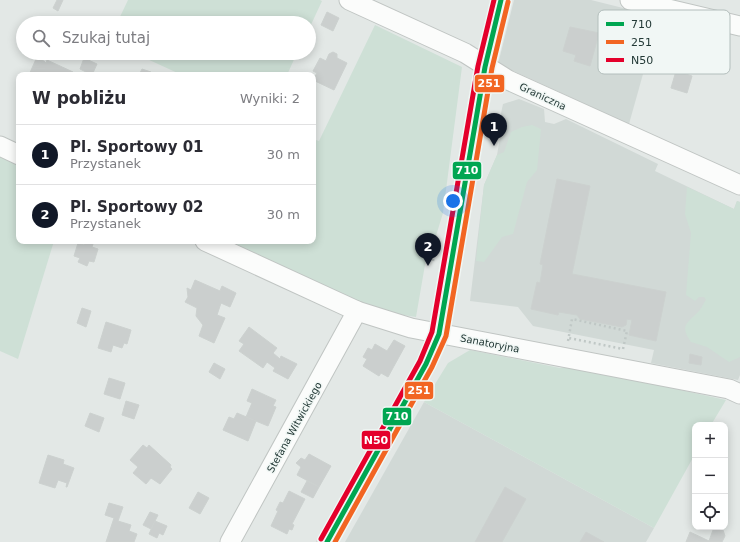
<!DOCTYPE html>
<html lang="pl">
<meta charset="utf-8">
<style>
body{margin:0;font-family:"DejaVu Sans",sans-serif;background:#f7f7f7;color:#2b2b33}
.controls{position:absolute;right:12px;bottom:12px;display:grid;overflow:hidden;border-radius:8px;box-shadow:0 2px 10px #0003}
.controls button{width:36px;height:36px;display:grid;place-items:center;padding:0;border:0;border-bottom:1px solid #e1e1e2;background:#fff;color:#2b2b33;font:20px sans-serif}
.you{position:absolute;left:453px;top:201px;width:14px;height:14px;margin:-10px;border:3px solid #fff;border-radius:50%;background:#1a73e8;box-shadow:0 0 0 6px #1a73e833}
.badge{display:grid;place-items:center;width:26px;height:26px;border-radius:50%;background:#111827;color:#fff;font-size:13px;font-weight:700}
.pin{position:absolute;translate:-50% -33px;filter:drop-shadow(0 1px 2px #0008)}
.pin::after{content:'';position:absolute;top:21px;width:14px;height:12px;background:inherit;clip-path:polygon(0 0,100% 0,50% 100%)}
.list{margin:0;padding:0;list-style:none}
h2{display:flex;justify-content:space-between;align-items:center;height:52px;margin:0;padding:0 16px;font-size:17px}
h2 small{font-size:13px;font-weight:400;color:#7c7c81}
.list li{display:grid;grid-template-columns:26px 1fr auto;gap:12px;align-items:center;box-sizing:border-box;height:60px;padding:0 16px;border-top:1px solid #e1e1e2}
.list b{display:block;font-size:15px;white-space:nowrap}
.list p{margin:0;font-size:13px;white-space:nowrap;color:#7c7c81}
.list em{font-size:13px;font-style:normal;color:#7c7c81}
.icon{flex:none;width:22px;height:22px;fill:none;stroke:currentColor;stroke-width:2;stroke-linecap:round;stroke-linejoin:round}
.map{position:relative;flex:none;width:740px;height:542px;overflow:hidden}
.search{position:absolute;background:#fff;box-shadow:0 2px 10px #0003;left:16px;top:16px;width:300px;height:44px;display:flex;align-items:center;gap:10px;box-sizing:border-box;padding:0 14px;border-radius:22px;color:#7c7c81;font-size:15px}
.panel{position:absolute;background:#fff;box-shadow:0 2px 10px #0003;left:16px;top:72px;width:300px;height:172px;border-radius:8px}
.map>svg:first-child{display:block}
.built{fill:#d1d9d6}
.green{fill:#cee0d6}
.building{fill:#cbcfce;stroke:#ccd1cf}
.lines{fill:none;stroke-linecap:round;stroke-linejoin:round}
.minor-casing{stroke:#c0c5c3;stroke-width:21}
.path{stroke:#c0c8c6;stroke-width:2.5;stroke-dasharray:2 3;stroke-linecap:butt}
.minor{stroke:#fbfcfb;stroke-width:19}
.bus-1-casing{stroke:#f1f7f5;stroke-width:8}
.bus-2-casing{stroke:#f1f7f5;stroke-width:8}
.bus-3-casing{stroke:#f1f7f5;stroke-width:8}
.bus-1{stroke:#00a651;stroke-width:5}
.bus-2{stroke:#f26522;stroke-width:5}
.bus-3{stroke:#e4002b;stroke-width:5}
.labels{text-anchor:middle;stroke-width:3;stroke-linejoin:round;paint-order:stroke}
.street-label{font-size:10px;fill:#233936;stroke:#f1f7f5}
.key{fill:#f1f7f5;stroke:#b3bebc;stroke-width:1}
.key-label{font-size:11px;fill:#233936}
.line-badge{stroke:#f1f7f5;stroke-width:1.5}
.badge-label{font-size:11px;text-anchor:middle;font-weight:bold;fill:#fff}
</style>
<div class="map">
<svg width="740" height="542" viewBox="0 0 740 542">
<rect width="100%" height="100%" fill="#e3e8e6"/>
<g class="built">
<path d="M514,0H591L659,17L629,124L498,64Z"/>
<path d="M519,99L544,109L545,122L554,124L566,119L658,164L655,171L734,209L737,201L740,202V375L738,380L651,363L654,350L533,326L518,307L470,301L484,185L497,155L500,138L496,137L503,104Z"/>
<path d="M424,402L654,528L646,542H345Z"/>
</g>
<g class="green">
<path d="M128,0H320L322,1L309,29V23H117Z"/>
<path d="M375,25L462,67L443,213L431,252L426,259L416,317L372,310L230,241H313V139L319,141Z"/>
<path d="M134,53H297L287,75H182Z"/>
<path d="M532,125L541,129L537,170L527,182L513,234L502,237L484,262L476,261L484,185L497,155L504,152L511,132L522,127Z"/>
<path d="M0,155L19,164V241H54L18,359L0,351Z"/>
<path d="M687,187L734,209L737,201L740,202V357L729,362L707,347L691,342C680,326 686,324 697,313C701,310 703,304 706,300L704,297H699L695,301L686,295L691,233L685,214Z"/>
<path d="M470,350L560,368L570,367L603,373L726,400L711,425H695V454L654,528L424,402L448,363Z"/>
</g>
<g class="building">
<path d="M57,0H63L58,11L53,8Z"/>
<path d="M327,12L339,18L333,31L321,25Z"/>
<path d="M570,27L599,33L590,66L574,61L576,55L563,51Z"/>
<path d="M333,52L337,54V58L347,63L334,90L313,80L317,73L313,71L320,58L326,61L329,54Z"/>
<path d="M84,58L97,64L92,75L80,69Z"/>
<path d="M36,59L44,61L46,63L47,60L73,72L72,75H29Z"/>
<path d="M142,69L151,72L150,75H139Z"/>
<path d="M676,71L692,76L687,93L671,88Z"/>
<path d="M557,179L590,186L572,274L666,292L656,341L629,335L632,320L627,319L626,325L622,327L580,319L577,315L559,312L558,315L531,309L537,282L540,283L543,265L540,264Z"/>
<path d="M85,241H94L92,247L98,249L94,262L89,261L87,266L78,262L80,258L74,256L78,243L84,245Z"/>
<path d="M195,280L220,291L222,286L236,293L230,307L221,303L217,315L225,318L214,343L199,336L203,325L196,316L197,308L185,302L188,297L187,288L191,290Z"/>
<path d="M82,308L91,311L86,327L77,323Z"/>
<path d="M106,322L131,330L127,344L124,343L122,348L113,345L111,352L98,348Z"/>
<path d="M249,327L277,348L273,353L280,359L281,356L297,364L288,379L273,371L275,368L267,362L263,368L239,351L244,344L239,341Z"/>
<path d="M394,340L405,346L388,377L381,373L379,376L363,366L367,359L363,357L368,348L372,350L375,344L387,351Z"/>
<path d="M690,354L702,357L701,365L689,363Z"/>
<path d="M214,363L225,369L220,379L209,372Z"/>
<path d="M109,378L125,383L120,399L104,394Z"/>
<path d="M252,389L276,400L273,406L276,407L268,426L246,417L252,403L247,401Z"/>
<path d="M126,401L139,405L134,419L122,415Z"/>
<path d="M90,413L104,418L99,432L85,426Z"/>
<path d="M237,413L256,421L248,441L223,430L229,417L234,419Z"/>
<path d="M143,445L147,448L149,445L171,465L170,467L172,469L160,484L151,478L146,484L133,473L138,467L130,460Z"/>
<path d="M309,454L331,466L319,487L297,475L301,467L296,463L301,458L305,460Z"/>
<path d="M48,455L64,460L63,464L74,468L67,487H66L67,483L58,480L55,488L39,483Z"/>
<path d="M307,481L319,487L313,498L301,492Z"/>
<path d="M505,487L526,499L502,542H475Z"/>
<path d="M289,491L305,499L292,524L294,525L292,530L289,529L287,534L271,526L278,511L276,510L280,502L283,503Z"/>
<path d="M198,492L209,498L200,514L189,508Z"/>
<path d="M109,503L123,507L118,521L131,525L129,531L137,534L134,542H106L114,518L105,515Z"/>
<path d="M150,512L158,515L151,529L143,525Z"/>
<path d="M155,521L167,526L163,535L159,533L157,538L149,534Z"/>
<path d="M718,528L723,530L725,536L722,542H686L690,532L709,541L713,530Z"/>
<path d="M586,532L604,542H580Z"/>
</g>
<g class="lines">
<g class="minor-casing">
<g id="minor">
<path d="M349,0L465,53L508,80L740,185"/>
<path d="M630,0L740,26"/>
<path d="M0,146L19,155"/>
<path d="M205,241L357,311L411,328L729,389L740,394"/>
<path d="M230,542L357,311"/>
<path d="M327,542L426,364L439,334L485,67L501,0"/>
</g>
</g>
<g class="path">
<path d="M433,261L435,251"/>
<path d="M568,341L572,319L627,331L623,349L569,338"/>
</g>
<use href="#minor" class="minor"/>
<g class="bus-1-casing">
<path id="bus-1" d="M327,542L426,364L439,334L485,67L501,0"/>
</g>
<g class="bus-2-casing">
<path id="bus-2" d="M335,542L432,367L446,336L492,68L508,2"/>
</g>
<g class="bus-3-casing">
<path id="bus-3" d="M321,539L420,361L432,332L478,66L494,0"/>
</g>
<use href="#bus-1" class="bus-1"/>
<use href="#bus-2" class="bus-2"/>
<use href="#bus-3" class="bus-3"/>
</g>
<g class="labels">
<g class="street-label">
<text transform="translate(543 96) rotate(25)" y="4">Graniczna</text>
<text transform="translate(490 343) rotate(11)" y="4">Sanatoryjna</text>
<text transform="translate(294 427) rotate(-61)" y="4">Stefana Witwickiego</text>
</g>
</g>
<rect x="598" y="10" width="132" height="64" rx="6" class="key"/>
<rect x="606" y="22" width="18" height="4" fill="#00a651"/>
<rect x="606" y="40" width="18" height="4" fill="#f26522"/>
<rect x="606" y="58" width="18" height="4" fill="#e4002b"/>
<g class="key-label">
<text x="631" y="28">710</text>
<text x="631" y="46">251</text>
<text x="631" y="64">N50</text>
</g>
<g class="line-badge">
<rect x="474" y="74" width="31" height="19" rx="4" fill="#f26522"/>
<rect x="452" y="161" width="30" height="19" rx="4" fill="#00a651"/>
<rect x="404" y="381" width="30" height="19" rx="4" fill="#f26522"/>
<rect x="382" y="407" width="30" height="19" rx="4" fill="#00a651"/>
<rect x="361" y="430" width="30" height="20" rx="4" fill="#e4002b"/>
</g>
<g class="badge-label">
<text x="489" y="87">251</text>
<text x="467" y="174">710</text>
<text x="419" y="394">251</text>
<text x="397" y="420">710</text>
<text x="376" y="444">N50</text>
</g>
</svg>
<div class="controls">
<button>+</button>
<button>−</button>
<button><svg class="icon" aria-label="locate" viewBox="0 0 24 24"><circle cx="12" cy="12" r="6"/><path d="M12 2v4M12 18v4M2 12h4M18 12h4"/></svg></button>
</div>
<div class="you"></div>
<div class="pin badge" style="left:494px;top:146px">1</div>
<div class="pin badge" style="left:428px;top:266px">2</div>
<div class="search"><svg class="icon" aria-label="search" viewBox="0 0 24 24"><circle cx="10" cy="10" r="6"/><path d="M15 15l6 6"/></svg>Szukaj tutaj</div>
<section class="panel">
<h2>W pobliżu<small>Wyniki: 2</small></h2>
<ul class="list">
<li><span class="badge">1</span><div><b>Pl. Sportowy 01</b><p>Przystanek</p></div><em>30 m</em></li>
<li><span class="badge">2</span><div><b>Pl. Sportowy 02</b><p>Przystanek</p></div><em>30 m</em></li>
</ul>
</section>
</div>
